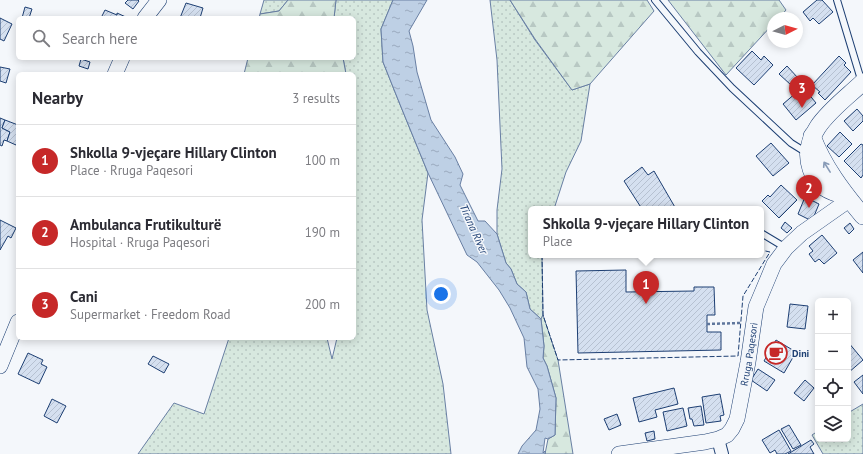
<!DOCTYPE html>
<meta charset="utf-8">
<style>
body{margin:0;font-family:"PT Sans",sans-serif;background:#f2f2f3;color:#2b2b33}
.controls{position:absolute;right:12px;bottom:12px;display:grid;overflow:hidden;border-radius:6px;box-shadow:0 2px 10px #0003}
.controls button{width:36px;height:36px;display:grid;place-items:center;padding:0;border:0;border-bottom:1px solid #e1e1e2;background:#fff;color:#2b2b33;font:20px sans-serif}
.compass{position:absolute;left:767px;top:12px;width:36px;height:36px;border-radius:50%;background:#fff;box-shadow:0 2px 10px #0003;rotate:84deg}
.you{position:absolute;left:441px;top:294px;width:14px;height:14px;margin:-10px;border:3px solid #fff;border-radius:50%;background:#1a73e8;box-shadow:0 0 0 6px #1a73e833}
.badge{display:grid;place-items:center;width:26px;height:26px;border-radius:50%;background:#c62828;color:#fff;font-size:13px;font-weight:700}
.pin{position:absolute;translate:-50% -33px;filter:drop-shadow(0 1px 2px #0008)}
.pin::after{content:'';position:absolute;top:21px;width:14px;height:12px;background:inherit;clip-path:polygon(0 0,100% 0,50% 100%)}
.popup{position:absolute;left:528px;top:206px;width:236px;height:52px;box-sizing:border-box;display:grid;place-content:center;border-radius:6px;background:#fff;filter:drop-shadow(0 1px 3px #0005);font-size:13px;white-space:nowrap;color:#7c7c81}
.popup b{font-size:15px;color:#2b2b33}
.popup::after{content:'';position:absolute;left:50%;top:100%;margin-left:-8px;border:8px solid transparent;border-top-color:#fff}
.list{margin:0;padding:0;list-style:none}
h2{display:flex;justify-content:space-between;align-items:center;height:52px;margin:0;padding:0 16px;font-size:17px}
h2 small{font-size:13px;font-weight:400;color:#7c7c81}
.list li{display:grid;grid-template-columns:26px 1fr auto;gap:12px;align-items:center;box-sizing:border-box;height:72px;padding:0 16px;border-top:1px solid #e1e1e2}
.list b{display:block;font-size:15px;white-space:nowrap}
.list p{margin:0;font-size:13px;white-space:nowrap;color:#7c7c81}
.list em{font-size:13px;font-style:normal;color:#7c7c81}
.icon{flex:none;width:22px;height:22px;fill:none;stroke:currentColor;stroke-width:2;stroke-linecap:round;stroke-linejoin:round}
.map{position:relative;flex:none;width:863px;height:454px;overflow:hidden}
.search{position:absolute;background:#fff;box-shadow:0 2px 10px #0003;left:16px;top:16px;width:340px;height:44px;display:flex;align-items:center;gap:10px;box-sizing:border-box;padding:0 14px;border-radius:6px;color:#7c7c81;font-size:15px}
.panel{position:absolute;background:#fff;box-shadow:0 2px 10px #0003;left:16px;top:72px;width:340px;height:268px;border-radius:6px}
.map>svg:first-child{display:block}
.grass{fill:url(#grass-dots);stroke:#687fa3}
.forest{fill:url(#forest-firs);stroke:#687fa3}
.water{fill:url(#water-ripples);stroke:#687fa3}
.building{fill:url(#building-hatch);stroke:#1d3f73}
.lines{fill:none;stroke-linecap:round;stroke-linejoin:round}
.service-casing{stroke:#1d3f73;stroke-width:8}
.minor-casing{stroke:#1d3f73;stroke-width:14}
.tertiary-casing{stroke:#1d3f73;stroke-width:16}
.secondary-casing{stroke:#1d3f73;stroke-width:18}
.path{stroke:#5e769c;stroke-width:2.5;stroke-dasharray:3 2;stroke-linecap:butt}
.service{stroke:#f4f7fb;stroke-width:6}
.minor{stroke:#f4f7fb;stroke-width:12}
.tertiary{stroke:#f4f7fb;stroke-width:15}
.secondary{stroke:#f4f7fb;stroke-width:17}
.fence{stroke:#1d3f73;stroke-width:1;stroke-dasharray:5 2;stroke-linecap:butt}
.oneway{stroke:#889bb7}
.labels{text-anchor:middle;stroke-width:3;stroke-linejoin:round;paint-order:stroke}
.poi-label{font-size:10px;font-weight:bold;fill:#1d3f73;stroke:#f4f7fb;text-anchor:start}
.street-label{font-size:10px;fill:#1d3f73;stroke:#f4f7fb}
.water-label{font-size:11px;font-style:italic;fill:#1d3f73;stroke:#f4f7fb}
</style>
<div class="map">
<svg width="863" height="454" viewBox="0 0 863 454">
<defs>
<pattern id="grass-dots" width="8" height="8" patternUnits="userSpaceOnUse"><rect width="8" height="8" fill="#d7e8df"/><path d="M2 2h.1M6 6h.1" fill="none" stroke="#b8c8c3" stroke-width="1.8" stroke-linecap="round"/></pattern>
<pattern id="forest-firs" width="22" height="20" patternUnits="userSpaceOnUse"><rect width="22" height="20" fill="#d7e8df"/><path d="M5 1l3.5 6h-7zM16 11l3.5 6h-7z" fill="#b8c8c3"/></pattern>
<pattern id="water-ripples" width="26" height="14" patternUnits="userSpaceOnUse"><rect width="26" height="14" fill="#bed0e5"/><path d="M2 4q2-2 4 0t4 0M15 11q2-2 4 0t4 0" fill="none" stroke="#9aaabe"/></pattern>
<pattern id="building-hatch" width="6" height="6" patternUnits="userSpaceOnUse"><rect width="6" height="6" fill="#d5e0f0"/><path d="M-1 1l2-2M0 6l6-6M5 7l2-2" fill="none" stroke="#b6c1d1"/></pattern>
</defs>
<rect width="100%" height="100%" fill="#f4f7fb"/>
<g class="grass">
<path d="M264,0H288L279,11L260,14Z"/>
<path d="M336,0H393L381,29L383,62L399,102L428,173L422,220L427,310L443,384L451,454H138L174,403L204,414L229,338H327L332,359L337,338H354V74H346L343,58H354V18H334Z"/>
<path d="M490,0H510L535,40L572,90L590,84L581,141L566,172L554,209H531V255H542L543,315L541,319L530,309L526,292L517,284L511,269L506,263L497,234V210L502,169L497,60Z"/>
<path d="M863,404V454H823L812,435L818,431V439H848V413Z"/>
</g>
<g class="forest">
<path d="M288,0H336L334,18H259L260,14L279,11Z"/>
<path d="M510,0H647L654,11L590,84L572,90L535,39Z"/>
<path d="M668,0H779L786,10L779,18H773V24L726,75Z"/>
<path d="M248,58H343L346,74H244Z"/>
<path d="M543,315L558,360L573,454H545L548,439L555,435L556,398L547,366L543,358L544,346L541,319Z"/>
</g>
<path class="water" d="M393,0H427L409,31L413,46L417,72L431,120L455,157L463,174L460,185L478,221H485L497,234L506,263L511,269L517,284L526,292L530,309L541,319L544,346L543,358L547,366L556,398L555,435L548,439L545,438L543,453L545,451V454H518L522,446L536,430L540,409L538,389L527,367L524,338L510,308L499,290L477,262L467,255L428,173L399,102L383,62L381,29Z"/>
<g class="building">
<path d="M128,0H138L139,1L133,9L125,3Z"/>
<path d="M817,0H822L833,12L819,24L813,18L810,21L803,12Z"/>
<path d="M186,3L203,8L200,18H180Z"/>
<path d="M25,7L32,9L29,18H22Z"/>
<path d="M105,10L117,15V13L128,18H101Z"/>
<path d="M0,18L12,24L4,41L0,39Z"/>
<path d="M752,51L761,60L764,56L773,65L754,85L736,68Z"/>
<path d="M839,56L846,63L844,65L851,72L825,100L818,93L820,92L812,85Z"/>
<path d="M81,59L90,62L88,69L79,66Z"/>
<path d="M787,66L798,78L791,85L779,74Z"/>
<path d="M0,67L10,69L6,83L0,81Z"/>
<path d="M803,87L816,103L796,120L783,104Z"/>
<path d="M857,109L863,116V121L853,131L844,121Z"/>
<path d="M0,118L5,120L2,128L10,132L7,141L4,140L2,146L0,145Z"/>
<path d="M5,120L18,125V140L16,145L7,141L10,132L2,128Z"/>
<path d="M840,132L852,144L839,157L827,146Z"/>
<path d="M771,143L789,163L773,176L756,156Z"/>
<path d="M861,144L863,145V175L861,178L844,161Z"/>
<path d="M642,167L648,175L654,171L676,209H642L624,181Z"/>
<path d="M781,185L797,200L779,218L762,201L768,195L770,197Z"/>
<path d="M805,197L819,204L812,221L798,214Z"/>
<path d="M0,220L16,228L11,238L8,236L0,250Z"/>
<path d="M785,222L792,228L787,233L781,228Z"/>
<path d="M850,223L854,229L849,234L844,228Z"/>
<path d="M822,235L837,253L824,264L819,259L815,262L809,254L813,251L809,246Z"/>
<path d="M863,252V273L853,260Z"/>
<path d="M626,270V292L694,291V287H714L715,315H707V332H721V350L578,353L576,271Z"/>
<path d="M790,304L808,306L805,329L787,327Z"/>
<path d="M776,340L796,352L784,373L764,361Z"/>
<path d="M848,342L863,360L848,373Z"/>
<path d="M28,353L43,360L41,364L47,367L39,384L18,374Z"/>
<path d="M153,356L169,364L164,373L148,364Z"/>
<path d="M758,369L775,380L767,391L751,380Z"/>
<path d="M863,375V394L854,382Z"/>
<path d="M805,380L814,388L804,401L794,393Z"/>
<path d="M674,388L678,404L655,410L657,417L639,422L633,398Z"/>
<path d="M720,394L724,415L720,416L721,421L706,423L702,397Z"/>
<path d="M52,399L66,406L57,423L44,416Z"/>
<path d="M701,406L704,425L694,426L692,419H690L688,408Z"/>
<path d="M683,408L687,426L667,431L663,412Z"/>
<path d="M617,414L621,425L609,430L604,419Z"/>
<path d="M789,425L801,445L793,449L781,429Z"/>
<path d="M779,430L791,451L785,454H777L775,450L770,453L762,440Z"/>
<path d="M654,431L655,439L647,441L645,433Z"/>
<path d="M811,440L814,444L810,447L814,454H788Z"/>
</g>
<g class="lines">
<g class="service-casing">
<g id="service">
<path d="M655,0L698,52L732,88L791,143L807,153"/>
<path d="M837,0L862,83"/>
<path d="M761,233L786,248"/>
</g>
</g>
<g class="minor-casing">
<path id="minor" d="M718,439L722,454"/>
</g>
<g class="tertiary-casing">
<g id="tertiary">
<path d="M145,18L159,0"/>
<path d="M115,74L122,58"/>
<path d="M0,366L18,322"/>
<path id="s1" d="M619,454L705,442L718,439L727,435L732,429L737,419L748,362L756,307L774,264L786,248L802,233L849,200"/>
</g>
</g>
<g class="secondary-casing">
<g id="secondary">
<path d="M812,136C823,166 843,192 863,216"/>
<path d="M846,196C830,192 817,187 811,169C798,131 839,105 863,82"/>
</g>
</g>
<path class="path" d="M707,324L740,323"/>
<use href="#service" class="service"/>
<use href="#minor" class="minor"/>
<use href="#tertiary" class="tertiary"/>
<use href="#secondary" class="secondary"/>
<path class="fence" d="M542,255L543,315L558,360L738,356L743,296L770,252L761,250"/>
</g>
<defs><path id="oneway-shaft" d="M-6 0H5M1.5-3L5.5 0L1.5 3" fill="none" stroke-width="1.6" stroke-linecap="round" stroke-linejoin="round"/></defs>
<use class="oneway" href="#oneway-shaft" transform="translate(827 167) rotate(-122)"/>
<defs>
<g id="cafe-ring" transform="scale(1.15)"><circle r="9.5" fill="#f4f7fb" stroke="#c62828" stroke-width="1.5"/><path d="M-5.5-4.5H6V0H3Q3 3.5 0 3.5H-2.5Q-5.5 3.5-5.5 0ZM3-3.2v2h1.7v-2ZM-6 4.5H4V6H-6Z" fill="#c62828"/></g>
</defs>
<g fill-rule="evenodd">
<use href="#cafe-ring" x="776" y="353"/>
</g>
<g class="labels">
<g class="poi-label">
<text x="792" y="357">Dini</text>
</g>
<g class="street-label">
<text dy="4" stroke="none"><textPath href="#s1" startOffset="195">Rruga Paqesori</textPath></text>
</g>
<g class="water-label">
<text transform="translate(474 229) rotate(66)" y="4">Tirana River</text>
</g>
</g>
</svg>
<div class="controls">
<button>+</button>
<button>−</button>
<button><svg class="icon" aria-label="locate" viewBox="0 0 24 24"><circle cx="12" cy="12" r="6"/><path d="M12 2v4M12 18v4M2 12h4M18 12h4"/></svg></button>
<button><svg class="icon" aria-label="layers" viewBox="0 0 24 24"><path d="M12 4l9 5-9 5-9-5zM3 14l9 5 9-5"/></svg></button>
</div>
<svg class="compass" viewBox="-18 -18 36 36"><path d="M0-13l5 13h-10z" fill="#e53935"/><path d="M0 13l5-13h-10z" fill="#7c7c81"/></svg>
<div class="you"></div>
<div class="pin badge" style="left:646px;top:304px">1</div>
<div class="popup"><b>Shkolla 9-vjeçare Hillary Clinton</b>Place</div>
<div class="pin badge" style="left:809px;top:208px">2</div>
<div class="pin badge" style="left:802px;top:108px">3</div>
<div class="search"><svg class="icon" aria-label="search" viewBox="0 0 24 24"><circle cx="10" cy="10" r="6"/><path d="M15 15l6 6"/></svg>Search here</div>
<section class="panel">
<h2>Nearby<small>3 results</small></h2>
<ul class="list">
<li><span class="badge">1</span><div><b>Shkolla 9-vjeçare Hillary Clinton</b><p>Place · Rruga Paqesori</p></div><em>100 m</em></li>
<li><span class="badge">2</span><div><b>Ambulanca Frutikulturë</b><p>Hospital · Rruga Paqesori</p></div><em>190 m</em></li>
<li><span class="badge">3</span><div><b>Cani</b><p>Supermarket · Freedom Road</p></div><em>200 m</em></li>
</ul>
</section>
</div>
